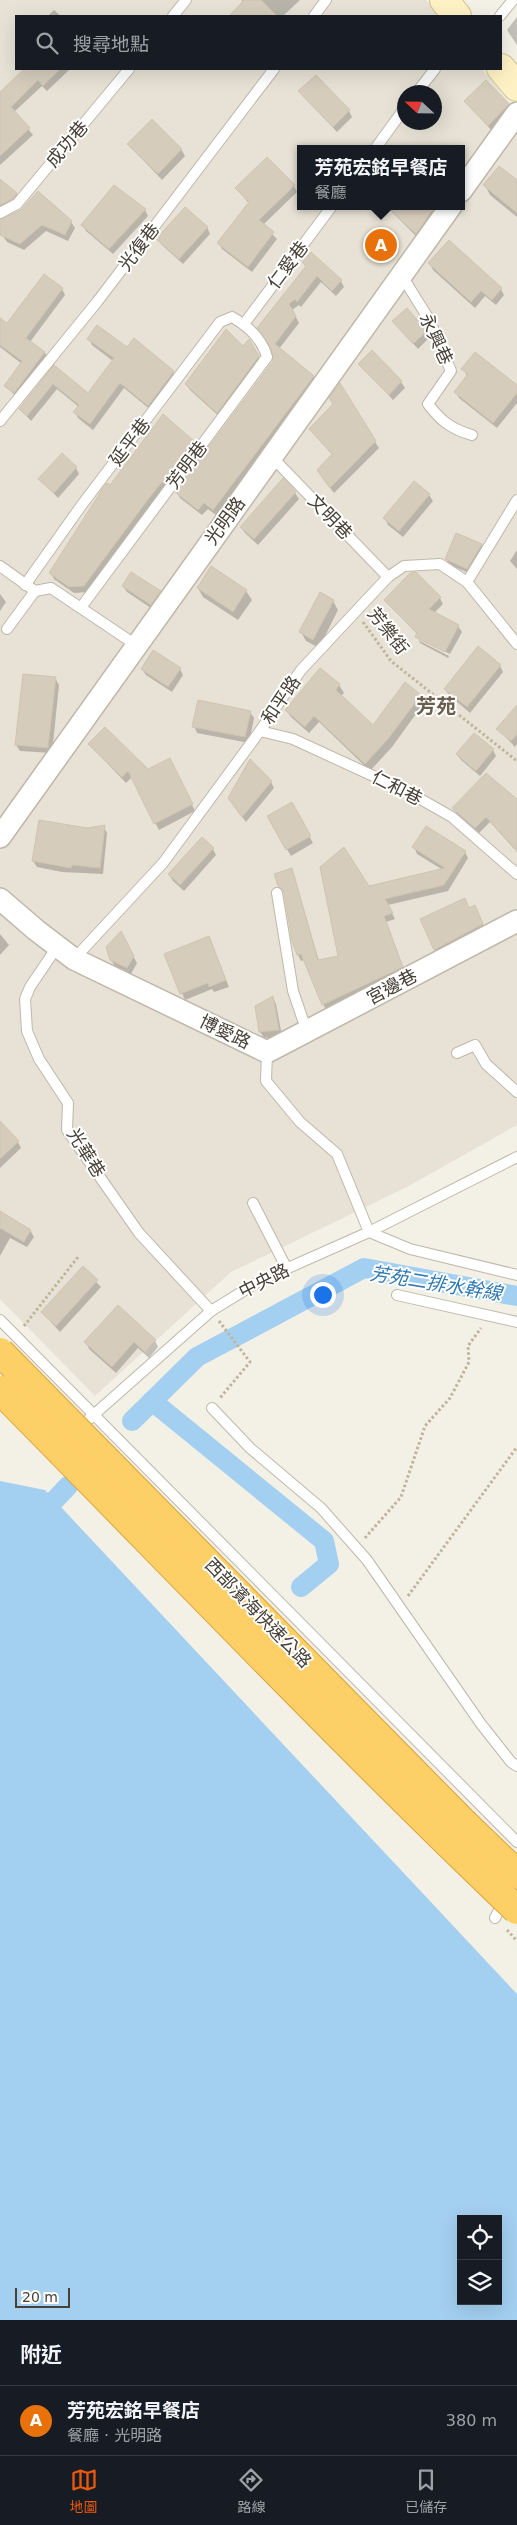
<!DOCTYPE html>
<html lang="zh-TW">
<meta charset="utf-8">
<style>
body{margin:0;font-family:"DejaVu Sans","Noto Sans TC",sans-serif;background:#242831;color:#f1f3f6}
.controls{position:absolute;right:15px;bottom:15px;display:grid;overflow:hidden;border-radius:0px;box-shadow:0 5px 20px #0002}
.controls button{width:45px;height:45px;display:grid;place-items:center;padding:0;border:0;border-bottom:1px solid #363941;background:#171b24;color:#f1f3f6;font:25px sans-serif}
.compass{position:absolute;left:397px;top:85px;width:45px;height:45px;border-radius:50%;background:#171b24;box-shadow:0 5px 20px #0002;rotate:292deg}
.scale{position:absolute;left:15px;bottom:12px;width:55px;box-sizing:border-box;padding-left:5px;border:2px solid #464036;border-top:0;font-size:14px;line-height:18px;white-space:nowrap;color:#464036;-webkit-text-stroke:4px #fff;paint-order:stroke}
.you{position:absolute;left:322px;top:1294px;width:18px;height:18px;margin:-12px;border:4px solid #fff;border-radius:50%;background:#1a73e8;box-shadow:0 0 0 8px #1a73e833}
.badge{display:grid;place-items:center;width:32px;height:32px;border-radius:50%;background:#ea580c;color:#fff;font-size:16px;font-weight:700}
.pin{position:absolute;translate:-50% -50%;border:2px solid #fff;box-shadow:0 1px 5px #0006}
.popup{position:absolute;left:297px;top:145px;width:168px;height:65px;box-sizing:border-box;display:grid;place-content:center;border-radius:0px;background:#171b24;filter:drop-shadow(0 1px 4px #0005);font-size:16px;white-space:nowrap;color:#9ea1a6}
.popup b{font-size:19px;color:#f1f3f6}
.popup::after{content:'';position:absolute;left:50%;top:100%;margin-left:-10px;border:10px solid transparent;border-top-color:#171b24}
.list{margin:0;padding:0;list-style:none}
h2{display:flex;justify-content:space-between;align-items:center;height:65px;margin:0;padding:0 20px;font-size:21px}
h2 small{font-size:16px;font-weight:400;color:#9ea1a6}
.list li{display:grid;grid-template-columns:32px 1fr auto;gap:15px;align-items:center;box-sizing:border-box;height:70px;padding:0 20px;border-top:1px solid #363941}
.list b{display:block;font-size:19px;white-space:nowrap}
.list p{margin:0;font-size:16px;white-space:nowrap;color:#9ea1a6}
.list em{font-size:16px;font-style:normal;color:#9ea1a6}
.icon{flex:none;width:28px;height:28px;fill:none;stroke:currentColor;stroke-width:2;stroke-linecap:round;stroke-linejoin:round}
.map{position:relative;flex:none;width:517px;height:2320px;overflow:hidden}
.search{position:absolute;background:#171b24;box-shadow:0 5px 20px #0002;left:15px;right:15px;top:15px;height:55px;display:flex;align-items:center;gap:12px;box-sizing:border-box;padding:0 18px;border-radius:0px;color:#9ea1a6;font-size:19px}
.sheet{height:135px;background:#171b24}
nav{display:flex;justify-content:space-around;align-items:center;box-sizing:border-box;height:70px;border-top:1px solid #363941;background:#171b24;font-size:14px;color:#9ea1a6}
nav a{display:grid;justify-items:center;gap:2px}
nav .on{color:#ea580c}
.map>svg:first-child{display:block}
.residential{fill:#e7e2d5;fill-rule:evenodd}
.water{fill:#a3cff0;fill-rule:evenodd}
.shadow{fill:#0003}
.lines{fill:none;stroke-linecap:round;stroke-linejoin:round}
.canal{stroke:#a3cff0;stroke-width:20}
.building{fill:#d5ccbc;stroke:#d0c4af}
.lane-casing{stroke:#bfb8a9;stroke-width:12}
.street-casing{stroke:#bfb8a9;stroke-width:24}
.secondary-casing{stroke:#d3c496;stroke-width:30}
.path{stroke:#c0b49a;stroke-width:3;stroke-dasharray:2.5 2.5;stroke-linecap:butt}
.lane{stroke:#fff;stroke-width:10}
.street{stroke:#fff;stroke-width:21}
.secondary{stroke:#fef2c5;stroke-width:28}
.highway-bridge-casing{stroke:#dda337;stroke-width:30;stroke-linecap:butt}
.highway-bridge{stroke:#fdcf67;stroke-width:28}
.labels{text-anchor:middle;stroke-width:4;stroke-linejoin:round;paint-order:stroke}
.street-label{font-size:18px;fill:#464036;stroke:#fff}
.water-label{font-size:19px;font-style:italic;fill:#2f78b2;stroke:#fff}
.quarter-label{font-size:20px;font-weight:bold;fill:#695e4d;stroke:#fff}
</style>
<div class="map">
<svg width="517" height="2320" viewBox="0 0 517 2320">
<rect width="100%" height="100%" fill="#f3f0e6"/>
<path class="residential" d="M0,0H426L439,16H16V69H482L517,112V1125L407,1187L231,1272L95,1396L0,1299ZM404,92H434V122H404ZM301,149H461V206H301Z"/>
<path class="water" d="M0,1481L45,1490L517,1994V2320H0ZM461,2219H498V2301H461Z"/>
<g class="shadow">
<path d="M241,0H300L283,16H231L244,2Z"/>
<path d="M54,10L61,16H48Z"/>
<path d="M517,17V45L507,30Z"/>
<path d="M26,69H70L47,91L42,86L14,112L33,135L0,165V94Z"/>
<path d="M300,92L349,111L352,117L337,132Z"/>
<path d="M466,101L508,105L512,111L492,131Z"/>
<path d="M128,144L181,149L185,156L162,180Z"/>
<path d="M0,180L16,194L20,200L0,214Z"/>
<path d="M517,182V217L490,195L485,185Z"/>
<path d="M294,186L297,192L263,225L277,239L252,272L222,249L219,243L249,204L237,188Z"/>
<path d="M386,206H428L436,217L419,239Z"/>
<path d="M145,210L148,216L113,254L86,231L83,225Z"/>
<path d="M71,222L75,228L68,241L46,231L24,250L7,242L3,236L11,226Z"/>
<path d="M207,227L210,234L183,264L162,245L158,239Z"/>
<path d="M303,262L341,281L344,287L336,296L321,282L301,307L299,305L292,310L299,323L279,349L313,376L317,383L216,515L208,509L202,515L180,498L177,492L274,361L272,348L262,334L306,268Z"/>
<path d="M430,264L501,289L504,295L496,305L485,296L475,308L433,270Z"/>
<path d="M62,289L65,295L30,342L45,353L48,359L18,398L5,386L22,364L0,347V320L8,325Z"/>
<path d="M394,321L426,332L429,338L418,349Z"/>
<path d="M89,339L173,372L177,378L152,411L124,388L93,430L78,418L75,412L79,407L57,389L31,421L20,409L54,367L88,395L113,361L92,345Z"/>
<path d="M249,341L262,363L221,418L190,390L186,384L244,348Z"/>
<path d="M360,364L401,382L405,388L393,400Z"/>
<path d="M463,369L517,387V403L497,428L459,398L456,392L468,377Z"/>
<path d="M311,429L375,442L379,448L334,493L322,477L333,456Z"/>
<path d="M194,443L198,449L88,592L74,593L54,579L51,573L110,486Z"/>
<path d="M76,468L79,474L58,498L40,479Z"/>
<path d="M295,493L299,499L258,545L245,533L241,527Z"/>
<path d="M429,495L433,501L403,537L388,525L385,518Z"/>
<path d="M481,545L485,551L471,574L450,565L446,559Z"/>
<path d="M517,550V569L510,561Z"/>
<path d="M123,586L160,592L163,598L154,610L127,592Z"/>
<path d="M198,588L246,591L252,600L238,620L203,597Z"/>
<path d="M0,594L6,602L0,611Z"/>
<path d="M440,598L443,604L434,613L458,626L462,632L450,654L420,638V641L449,656L448,658L420,643L418,635L385,600Z"/>
<path d="M333,601L338,610L319,648L306,641L301,632Z"/>
<path d="M500,666L503,672L470,713L449,695L445,689Z"/>
<path d="M142,669H180L183,675L172,692L146,675Z"/>
<path d="M320,669L339,685L344,693L341,696L373,726L420,695L424,703L392,747L370,771L319,722L309,733L291,717L286,710Z"/>
<path d="M55,678L59,685L52,753L20,751L16,745Z"/>
<path d="M517,707V744L515,747L498,729Z"/>
<path d="M250,712L254,718L249,743L197,733L194,726Z"/>
<path d="M89,744L147,771L173,766L195,811L159,830L132,777L126,783Z"/>
<path d="M493,750L496,756L480,776L461,760L457,754Z"/>
<path d="M271,782L274,788L246,822L233,805Z"/>
<path d="M517,800V852L490,822L479,833L457,814L454,808Z"/>
<path d="M291,804L313,843L291,856L268,817Z"/>
<path d="M104,827L107,833L103,874L62,872L37,867L33,861L87,829Z"/>
<path d="M414,847L465,852L468,858L448,891L388,905L395,919L386,922L405,973L326,1010L304,960L301,961L298,955L286,895L279,886L292,870L319,961L339,957L368,888L443,870L417,854Z"/>
<path d="M213,849L216,855L184,891L173,881L169,875Z"/>
<path d="M469,909L478,913L486,931L439,956L421,919Z"/>
<path d="M120,933L137,963L131,974L115,966L111,960Z"/>
<path d="M0,934L9,945L0,955Z"/>
<path d="M209,938L229,987L214,992L212,989L185,1000L166,955Z"/>
<path d="M273,998L276,1004L282,1036L264,1038L260,1032Z"/>
<path d="M0,1135L18,1142L21,1148L0,1168Z"/>
<path d="M0,1213L30,1230L34,1237L27,1247L10,1238L0,1256Z"/>
<path d="M83,1268L101,1287L60,1332L43,1313Z"/>
<path d="M155,1341L158,1347L149,1358L138,1348L116,1373L89,1349L86,1342Z"/>
</g>
<g class="lines">
<g class="canal">
<path d="M152,1401L324,1541L329,1564L301,1587"/>
<path d="M132,1421L197,1357L364,1268L517,1296"/>
<path d="M37,1519L68,1486"/>
</g>
</g>
<g class="building">
<path d="M244,0H261L277,16H229Z"/>
<path d="M24,69H60L43,86L38,80L11,107L30,128L0,156V92Z"/>
<path d="M316,75L350,110L333,127L298,91Z"/>
<path d="M486,80L509,104L488,126L464,101Z"/>
<path d="M152,119L182,149L158,174L127,144Z"/>
<path d="M267,157L295,185L259,220L274,232L248,267L217,243L249,202L235,188Z"/>
<path d="M499,166L517,180V213L483,185Z"/>
<path d="M0,179L17,193L13,199L0,205Z"/>
<path d="M114,185L146,209L109,249L81,225Z"/>
<path d="M38,191L72,221L65,235L42,225L20,244L0,235V220L21,210Z"/>
<path d="M386,206H435L416,234Z"/>
<path d="M185,207L208,227L179,259L156,239Z"/>
<path d="M449,240L502,288L492,300L481,291L471,302L428,263Z"/>
<path d="M311,252L342,280L332,291L317,276L297,302L295,299L289,304L296,316L275,344L314,376L213,510L204,503L198,510L175,492L273,361L271,348L257,328L306,266L302,262Z"/>
<path d="M44,274L63,288L26,338L45,352L14,393L4,386L22,361L0,345V318L7,323Z"/>
<path d="M407,308L427,331L413,344L392,321Z"/>
<path d="M97,325L127,347L134,338L174,371L148,406L120,383L90,424L73,412L79,405L53,384L27,416L19,409L54,365L88,393L114,358L87,339Z"/>
<path d="M226,329L243,346L249,339L259,356L217,413L185,384Z"/>
<path d="M372,350L402,381L389,395L358,364Z"/>
<path d="M475,352L517,385V393L493,423L454,392L468,374L461,369Z"/>
<path d="M340,383L376,441L330,488L317,470L332,454L309,429L333,404L329,398Z"/>
<path d="M163,414L195,442L164,484L162,482L149,498L84,586L69,587L49,573L103,488L107,483L110,485Z"/>
<path d="M62,453L77,467L54,493L38,479Z"/>
<path d="M283,478L296,492L254,539L240,527Z"/>
<path d="M414,481L430,494L399,531L383,518Z"/>
<path d="M456,533L482,544L467,569L445,559Z"/>
<path d="M211,566L247,590L233,612L197,588Z"/>
<path d="M131,572L161,591L151,605L122,586Z"/>
<path d="M416,572L441,597L429,609L459,625L445,652L415,637L417,633L384,600L410,573Z"/>
<path d="M320,592L334,600L313,640L299,632Z"/>
<path d="M478,646L501,665L467,707L444,689Z"/>
<path d="M153,650L181,668L168,687L141,669Z"/>
<path d="M320,668L340,684L336,690L373,725L405,682L421,695L388,739L365,764L314,716L305,727L285,710Z"/>
<path d="M23,674L56,677L48,748L15,745Z"/>
<path d="M198,700L251,711L245,737L192,727Z"/>
<path d="M517,705V734L511,741L496,729Z"/>
<path d="M105,727L148,769L170,758L193,804L154,824L128,771L122,777L88,744Z"/>
<path d="M474,733L494,749L476,771L456,754Z"/>
<path d="M250,759L272,781L242,817L228,798Z"/>
<path d="M486,773L517,799V851L486,817L475,828L452,808Z"/>
<path d="M292,802L311,836L286,850L267,816Z"/>
<path d="M39,820L87,828L105,825L100,868L72,865L71,868L32,861Z"/>
<path d="M426,826L466,851L444,885L385,899L393,913L384,916L403,967L322,1005L301,954L297,955L292,941L284,892L278,886L274,874L292,868L318,960L338,956L320,867L344,847L369,886L445,868L412,847Z"/>
<path d="M202,837L214,848L180,885L168,874Z"/>
<path d="M465,898L469,908L475,905L483,924L434,950L420,919Z"/>
<path d="M121,931L134,956L127,968L110,960L106,947Z"/>
<path d="M209,936L226,980L209,987L208,983L180,994L164,954Z"/>
<path d="M273,996L279,1030L259,1032L255,1006Z"/>
<path d="M0,1121L19,1141L0,1159Z"/>
<path d="M0,1211L31,1230L24,1242L0,1228Z"/>
<path d="M83,1266L98,1280L56,1326L41,1312Z"/>
<path d="M118,1305L156,1340L145,1352L134,1342L112,1367L84,1342Z"/>
</g>
<g class="lines">
<g class="lane-casing">
<g id="lane">
<path d="M173,16L186,0"/>
<path d="M314,16L326,0"/>
<path d="M500,16L513,0"/>
<path d="M417,92L435,69"/>
<path d="M375,149L404,109"/>
<path d="M0,213L17,204L129,69"/>
<path d="M402,276L430,321L451,371L428,404C441,421 451,429 472,435"/>
<path d="M244,324L332,206"/>
<path d="M0,421L97,302L274,69"/>
<path d="M272,457L388,577"/>
<path d="M0,566L35,591L7,629"/>
<path d="M467,582L517,500"/>
<path d="M25,585L81,506L220,322L232,317C248,326 262,339 267,357L82,606"/>
<path d="M35,591L51,588L136,645"/>
<path d="M260,731L293,739L408,792L452,817L517,874"/>
<path d="M277,893L293,991L307,1032"/>
<path d="M57,947L30,987L25,999L27,1031L39,1059L68,1103L67,1130L139,1233L211,1311"/>
<path d="M74,959L163,863L260,731L301,670L388,577L404,566L440,564L467,582L517,644"/>
<path d="M267,1052L266,1081L300,1122L337,1154L369,1232L410,1249L517,1275"/>
<path d="M457,1053L475,1045L486,1064L517,1092"/>
<path d="M253,1203L287,1269"/>
<path d="M397,1295L517,1322"/>
<path d="M0,1320L517,1842"/>
<path d="M212,1408L250,1448L321,1508L367,1560L481,1724L511,1762L517,1766"/>
<path d="M89,1419L211,1311L261,1280L369,1232L517,1157"/>
<path d="M495,1918L504,1900"/>
</g>
</g>
<g class="street-casing">
<g id="street">
<path d="M461,191L517,113"/>
<path d="M0,837L451,206"/>
<path d="M0,899L36,930L74,959L267,1052L517,921"/>
</g>
</g>
<g class="secondary-casing">
<g id="secondary">
<path d="M444,0L457,16"/>
<path d="M501,68L517,87"/>
</g>
</g>
<g class="path">
<path d="M363,622L391,661L517,761"/>
<path d="M219,1321L250,1362L220,1398"/>
<path d="M24,1326L78,1257"/>
<path d="M365,1538L401,1497L425,1426L450,1398L469,1362L468,1346L481,1328"/>
<path d="M408,1596L517,1447"/>
<path d="M507,1930L517,1941"/>
</g>
<use href="#lane" class="lane"/>
<use href="#street" class="street"/>
<use href="#secondary" class="secondary"/>
<g class="highway-bridge-casing">
<g id="highway-bridge">
<path d="M0,1352L462,1821L517,1874"/>
<path d="M0,1390C172,1564 340,1741 517,1910"/>
</g>
</g>
<use href="#highway-bridge" class="highway-bridge"/>
</g>
<g class="labels">
<g class="street-label">
<text transform="translate(67 144) rotate(-50)" y="6">成功巷</text>
<text transform="translate(139 247) rotate(-53)" y="6">光復巷</text>
<text transform="translate(288 265) rotate(-53)" y="6">仁愛巷</text>
<text transform="translate(436 339) rotate(65)" y="6">永興巷</text>
<text transform="translate(130 442) rotate(-53)" y="6">延平巷</text>
<text transform="translate(187 465) rotate(-53)" y="6">芳明巷</text>
<text transform="translate(330 517) rotate(46)" y="6">文明巷</text>
<text transform="translate(225 521) rotate(-54)" y="6">光明路</text>
<text transform="translate(388 631) rotate(52)" y="6">芳樂街</text>
<text transform="translate(281 700) rotate(-56)" y="6">和平路</text>
<text transform="translate(397 788) rotate(27)" y="6">仁和巷</text>
<text transform="translate(392 987) rotate(-28)" y="6">宮邊巷</text>
<text transform="translate(225 1032) rotate(26)" y="6">博愛路</text>
<text transform="translate(86 1153) rotate(58)" y="6">光華巷</text>
<text transform="translate(264 1281) rotate(-27)" y="6">中央路</text>
<text transform="translate(258 1613) rotate(46)" y="6">西部濱海快速公路</text>
</g>
<g class="water-label">
<text transform="translate(436 1283) rotate(9)" y="7">芳苑二排水幹線</text>
</g>
<g class="quarter-label">
<text x="436" y="713">芳苑</text>
</g>
</g>
</svg>
<div class="controls">
<button><svg class="icon" aria-label="locate" viewBox="0 0 24 24"><circle cx="12" cy="12" r="6"/><path d="M12 2v4M12 18v4M2 12h4M18 12h4"/></svg></button>
<button><svg class="icon" aria-label="layers" viewBox="0 0 24 24"><path d="M12 4l9 5-9 5-9-5zM3 14l9 5 9-5"/></svg></button>
</div>
<svg class="compass" viewBox="-18 -18 36 36"><path d="M0-13l5 13h-10z" fill="#e53935"/><path d="M0 13l5-13h-10z" fill="#9ea1a6"/></svg>
<div class="scale">20 m</div>
<div class="you"></div>
<div class="pin badge" style="left:381px;top:245px;background:#e8710a">A</div>
<div class="popup"><b>芳苑宏銘早餐店</b>餐廳</div>
<div class="search"><svg class="icon" aria-label="search" viewBox="0 0 24 24"><circle cx="10" cy="10" r="6"/><path d="M15 15l6 6"/></svg>搜尋地點</div>
</div>
<section class="sheet">
<h2>附近<small></small></h2>
<ul class="list">
<li><span class="badge" style="background:#e8710a">A</span><div><b>芳苑宏銘早餐店</b><p>餐廳 · 光明路</p></div><em>380 m</em></li>
</ul>
</section>
<nav>
<a class="on"><svg class="icon" aria-label="map" viewBox="0 0 24 24"><path d="M3 6l6-2 6 2 6-2v14l-6 2-6-2-6 2zM9 4v14M15 6v14"/></svg>地圖</a>
<a><svg class="icon" aria-label="directions" viewBox="0 0 24 24"><path d="M12 3l9 9-9 9-9-9zM9 14v-3h6M13 9l2 2-2 2"/></svg>路線</a>
<a><svg class="icon" aria-label="saved" viewBox="0 0 24 24"><path d="M7 4h10v16l-5-4-5 4z"/></svg>已儲存</a>
</nav>
